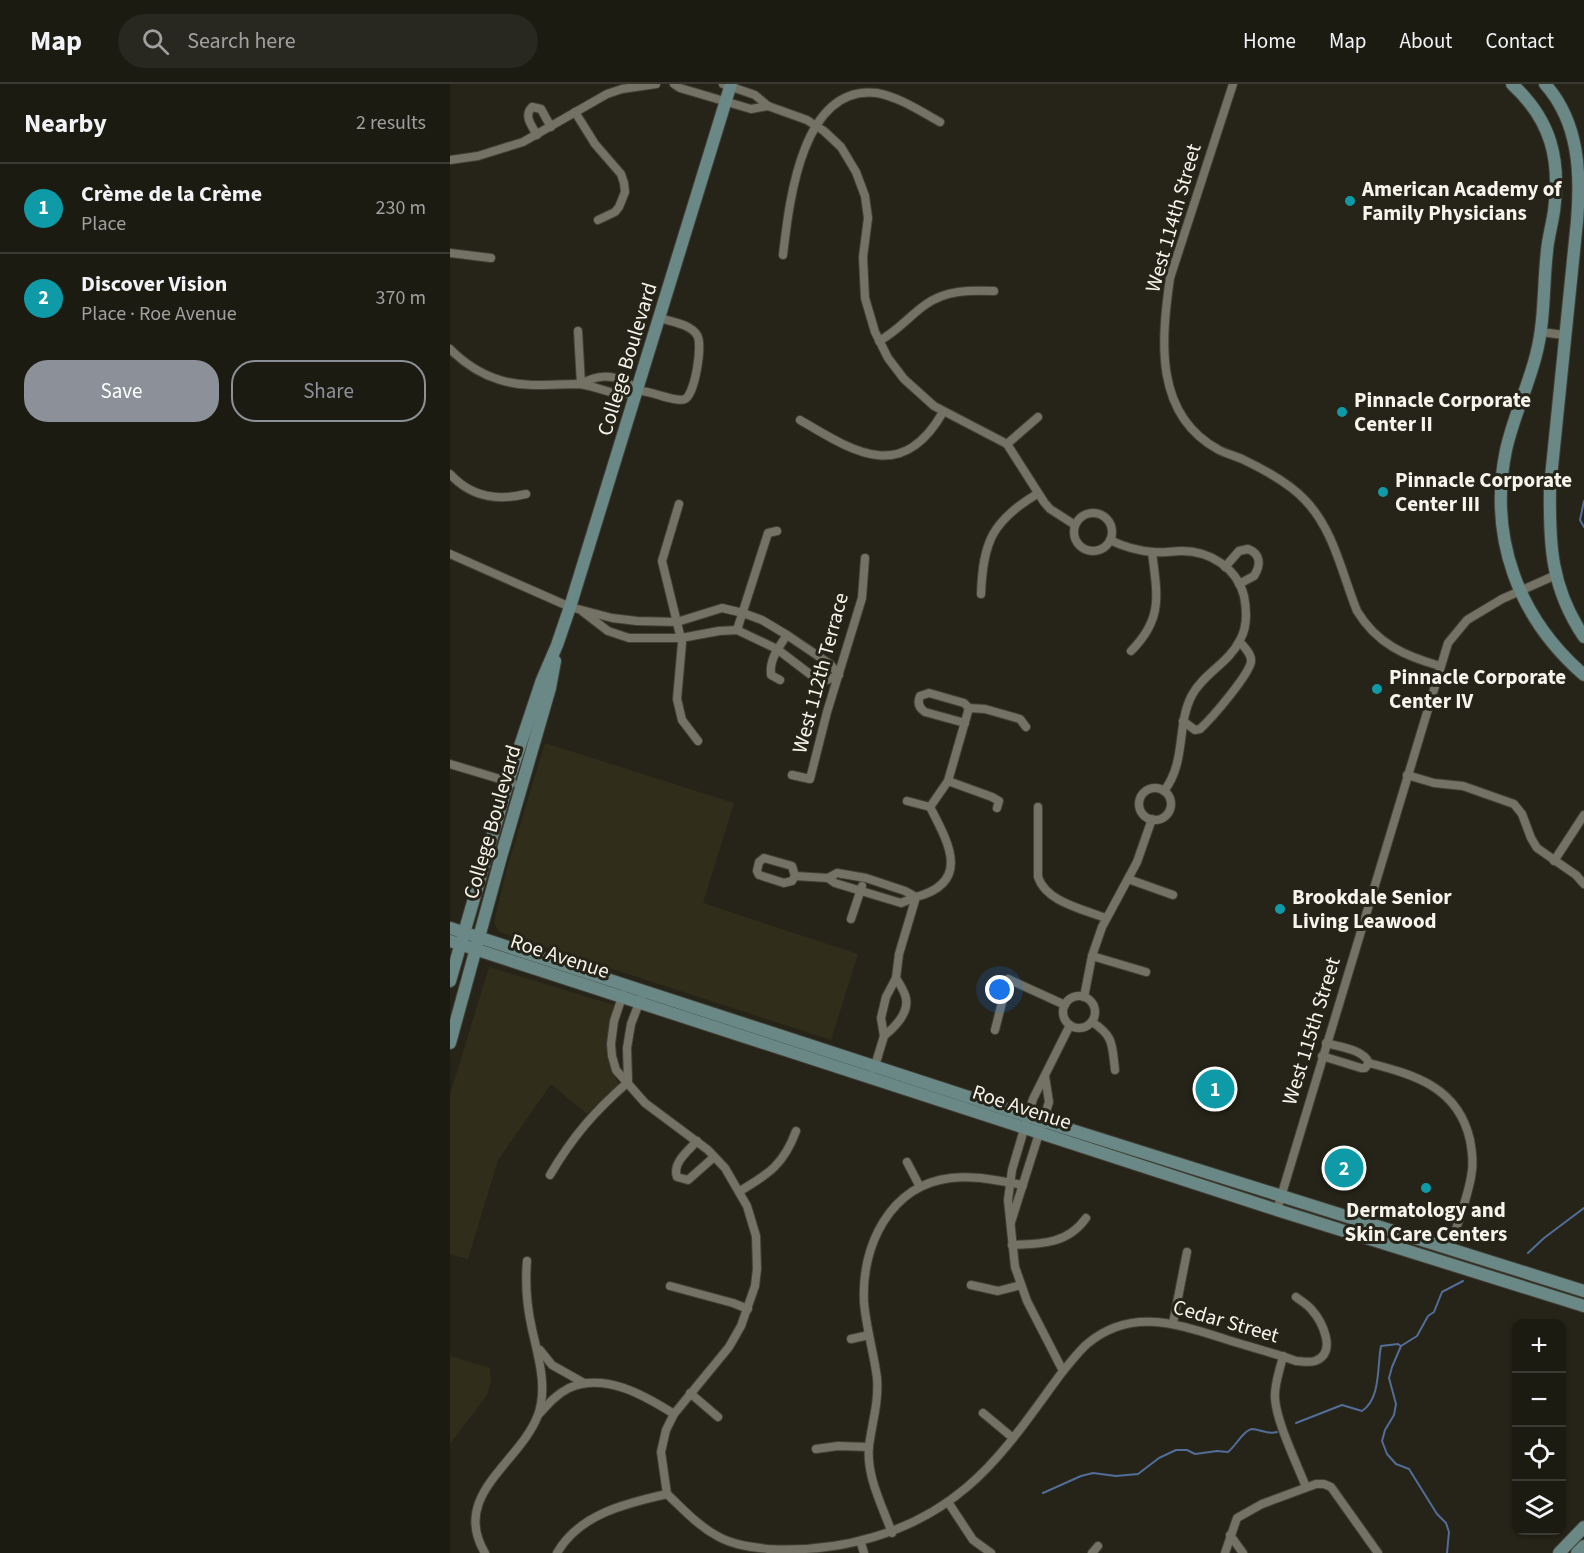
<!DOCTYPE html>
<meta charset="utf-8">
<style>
body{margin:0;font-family:"Source Sans 3",sans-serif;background:#292820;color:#f1f3f6}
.controls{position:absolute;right:18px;bottom:18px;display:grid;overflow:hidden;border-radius:12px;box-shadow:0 2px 4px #0004}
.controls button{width:54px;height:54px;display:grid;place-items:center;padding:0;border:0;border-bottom:2px solid #3a3932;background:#1c1b12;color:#f1f3f6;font:30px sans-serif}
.you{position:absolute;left:550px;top:906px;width:21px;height:21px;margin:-15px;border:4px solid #fff;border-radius:50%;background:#1a73e8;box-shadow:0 0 0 9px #1a73e833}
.badge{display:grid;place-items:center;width:39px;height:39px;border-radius:50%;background:#8c9099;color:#fff;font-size:20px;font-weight:700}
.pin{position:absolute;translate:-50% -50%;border:3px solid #fff;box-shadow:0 2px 6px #0006}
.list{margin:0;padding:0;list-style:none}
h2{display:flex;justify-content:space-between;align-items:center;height:78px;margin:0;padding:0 24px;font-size:26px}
h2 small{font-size:20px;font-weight:400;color:#a0a19f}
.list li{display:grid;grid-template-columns:39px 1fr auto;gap:18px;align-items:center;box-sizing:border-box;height:90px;padding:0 24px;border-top:2px solid #3a3932}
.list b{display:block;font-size:22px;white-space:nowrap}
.list p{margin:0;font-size:20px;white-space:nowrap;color:#a0a19f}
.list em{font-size:20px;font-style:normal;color:#a0a19f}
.actions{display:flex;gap:12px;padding:18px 24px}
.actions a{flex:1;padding:14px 0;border:2px solid #8c9099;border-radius:24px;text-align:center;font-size:21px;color:#8c9099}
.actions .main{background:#8c9099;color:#fff}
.icon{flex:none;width:33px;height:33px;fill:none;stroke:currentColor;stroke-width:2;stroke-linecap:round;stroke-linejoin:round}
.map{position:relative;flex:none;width:1134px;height:1469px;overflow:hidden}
header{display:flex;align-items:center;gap:36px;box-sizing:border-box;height:84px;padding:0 30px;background:#1c1b12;border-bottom:2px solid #3a3932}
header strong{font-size:28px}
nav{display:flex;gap:33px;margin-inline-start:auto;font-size:21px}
.search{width:420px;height:54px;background:#292820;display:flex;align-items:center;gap:15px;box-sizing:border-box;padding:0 21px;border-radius:33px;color:#a0a19f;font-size:22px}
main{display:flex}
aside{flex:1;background:#1c1b12}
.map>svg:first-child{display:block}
.built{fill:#312d1b}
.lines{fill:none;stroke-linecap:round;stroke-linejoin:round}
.stream{stroke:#516d98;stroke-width:2}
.street-casing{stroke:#424037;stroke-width:10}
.secondary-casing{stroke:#424037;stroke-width:14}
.street{stroke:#747264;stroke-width:8}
.secondary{stroke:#6a8885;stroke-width:12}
.culture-dot{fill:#0f9aa8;stroke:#262418;stroke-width:2}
.labels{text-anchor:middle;stroke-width:6;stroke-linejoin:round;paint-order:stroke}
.poi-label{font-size:21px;font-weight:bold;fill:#f6f4ec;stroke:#262418;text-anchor:start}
.street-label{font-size:21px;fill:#f6f4ec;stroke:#262418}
</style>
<header>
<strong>Map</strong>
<div class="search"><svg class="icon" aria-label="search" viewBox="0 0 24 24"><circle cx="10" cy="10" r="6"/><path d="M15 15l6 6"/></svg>Search here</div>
<nav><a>Home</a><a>Map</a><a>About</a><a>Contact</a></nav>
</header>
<main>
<aside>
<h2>Nearby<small>2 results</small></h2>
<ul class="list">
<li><span class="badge" style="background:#0f9aa8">1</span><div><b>Crème de la Crème</b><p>Place</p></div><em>230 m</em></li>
<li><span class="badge" style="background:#0f9aa8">2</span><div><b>Discover Vision</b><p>Place · Roe Avenue</p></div><em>370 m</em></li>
</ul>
<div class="actions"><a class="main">Save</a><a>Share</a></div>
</aside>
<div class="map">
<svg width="1134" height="1469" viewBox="0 0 1134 1469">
<rect width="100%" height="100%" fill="#262418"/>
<g class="built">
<path d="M95,659L284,719L253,819L408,870L381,956L49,848L44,838L57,784Z"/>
<path d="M39,883L164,921L161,936L165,991L168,1000L137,1030L101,1000L48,1076L18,1175L0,1170V1011Z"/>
<path d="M0,1272L40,1284L41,1297L37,1311L0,1360Z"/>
</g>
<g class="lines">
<g class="stream">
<path d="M1134,417L1130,436L1134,443"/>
<path d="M1078,1169L1094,1154L1134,1124"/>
<path d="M846,1339L892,1321L912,1327C931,1315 927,1282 931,1262L948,1260L951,1262"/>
<path d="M593,1409L631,1392L643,1389L666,1392L688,1390L709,1374L726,1366H737L745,1370L767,1367L778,1368C785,1363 794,1345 803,1345C812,1346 818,1351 827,1348"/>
<path d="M997,1469L999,1448L996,1439L987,1430L959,1385L946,1380L937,1370L932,1357L935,1346L944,1331L946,1320L939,1294L942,1283L951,1262L967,1252L978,1232L984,1228L992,1208L1013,1197"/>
</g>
<g class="street-casing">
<g id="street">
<path d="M224,0L230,4L301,25L318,22"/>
<path d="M273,0L305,11L318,22L357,36L374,47L391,63L406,88L415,112L418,134L413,173L415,214L425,248L438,274L454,295L484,322L557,360L594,418L600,425L625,441"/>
<path d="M783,0L720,194C711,257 704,331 769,366C777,370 786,372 794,376C815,386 839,399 855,416C884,446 892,490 907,527C927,560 955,572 990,582"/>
<path d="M125,28L145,60L171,90L174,99L175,108L169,123L165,128L148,136"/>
<path d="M87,51C82,42 73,32 82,23L91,25L101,43"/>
<path d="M0,76L28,72L73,58L157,10L172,5L206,0"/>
<path d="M0,169L41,174"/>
<path d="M333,171C339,120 351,0 427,9C449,13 470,27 490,38"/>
<path d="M128,247L131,300"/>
<path d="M1091,248L1114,251"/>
<path d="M429,257C449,246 458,233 475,221C495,206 520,206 544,207"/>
<path d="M0,265C15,280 30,290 50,296C76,304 101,300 128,300C143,301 157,309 172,310C178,311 184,307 190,307C202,307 226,319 235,315C245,310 253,260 247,251C240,240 222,238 210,234"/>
<path d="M131,300C151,288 171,291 188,307"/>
<path d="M350,336C404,368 452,400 493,328"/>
<path d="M557,360L588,333"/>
<path d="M0,390C21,413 48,417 76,410"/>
<path d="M229,420L212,477L232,559L227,615L232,636L248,657"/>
<circle cx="643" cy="448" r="19"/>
<path d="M660,456C674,463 689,467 704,468C713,469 722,467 732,467C760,467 787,484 794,512C797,527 798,542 790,556C779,579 754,589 742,611C726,641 737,677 714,707"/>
<path d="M0,470L120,523L162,534L187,537L227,538L272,524L293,529L312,536L337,551L380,580L389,591L377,596L365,594L327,565L287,546L269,547L231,554H179L158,547L132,527"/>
<path d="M775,483L789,467L798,465C811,470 811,481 804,492L789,500"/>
<path d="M531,510C533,458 542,437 587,410"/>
<path d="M287,546L318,449L327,447"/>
<path d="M681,567C714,534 707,510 702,468"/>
<path d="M330,596L321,591C319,575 329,563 337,551"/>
<path d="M733,637L745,646L750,645C762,634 798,592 801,578C802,570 794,563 790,558"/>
<path d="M515,639L475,628C469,624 467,619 470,612L479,609L514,619L519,624L535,625L570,635L576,643"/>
<path d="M0,680L63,699"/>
<path d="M342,691L360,695L377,628L412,514L415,474"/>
<path d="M957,691L984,699L1013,702L1064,720L1072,730L1081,754L1087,764L1126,791L1134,800"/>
<path d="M498,697L542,713L549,717L547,724"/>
<circle cx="705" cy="720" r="16"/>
<path d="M457,717L480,723"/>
<path d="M588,723V793C596,818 633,825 655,834"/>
<path d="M1104,777L1134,731"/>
<path d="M345,792L342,782L314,774L309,778L307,787L309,791L334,799L342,797L345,792L378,794L387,789L416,794L455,807L466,813"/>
<path d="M378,794L385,799L451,819L466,813"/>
<path d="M678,795L723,811"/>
<path d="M401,835L412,802"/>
<path d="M642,872L696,888"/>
<path d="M173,910L164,937L161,960L162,972L166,986L195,1019L258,1066L275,1084L297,1122L306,1152L307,1185L305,1202L291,1242L279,1263L224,1330L216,1346L211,1368L217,1410"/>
<circle cx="629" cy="928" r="16"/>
<path d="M634,913L642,872L652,843L687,778L702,735"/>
<path d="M642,938C664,952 662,961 665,986"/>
<path d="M545,946L558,895L615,921"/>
<path d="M434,952C445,943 461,927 455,911C453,905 449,899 446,894"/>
<path d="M876,959C890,963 913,965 919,979C965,991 1008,1003 1020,1056C1022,1068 1024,1080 1021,1093C1017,1116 1007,1140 1000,1164"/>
<path d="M872,972L911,984H915L919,979"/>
<path d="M424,985L434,952L431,934L436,913L446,894L449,870L466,813C522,798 498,758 480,723L498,697L519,624"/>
<path d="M178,997L177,964L181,940L191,914"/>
<path d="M247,1057C238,1067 222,1079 227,1093L238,1096L264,1073"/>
<path d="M457,1078L470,1103"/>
<path d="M100,1091C123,1052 144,1028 178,998"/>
<path d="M290,1107C319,1090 334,1080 346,1047"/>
<path d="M827,1126L998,559L1017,536L1052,515L1106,491"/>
<path d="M561,1138L599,1018L595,992"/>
<path d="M562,1161C591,1160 618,1160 636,1134"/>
<path d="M521,1201L548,1207L571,1201"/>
<path d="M220,1202L283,1219L298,1225"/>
<path d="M723,1239L737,1168"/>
<path d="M401,1255L419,1251"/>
<path d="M90,1266L102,1281L134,1299"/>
<path d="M833,1272C830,1286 824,1300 825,1314C826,1337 847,1380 856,1403"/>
<path d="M613,1287C621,1278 628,1268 637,1260C680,1224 724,1239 772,1254C796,1262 821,1268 846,1277C852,1277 859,1279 865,1277C888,1269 872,1237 861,1225C857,1220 851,1217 846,1213"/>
<path d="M240,1309L268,1333"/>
<path d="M90,1329C99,1319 107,1310 119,1304C154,1288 194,1311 224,1330"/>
<path d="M533,1329L563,1354"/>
<path d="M366,1365L388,1362L419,1363"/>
<path d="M217,1410C234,1426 248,1442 269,1453C284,1461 301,1463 318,1465C389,1469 462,1450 517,1403C555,1371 583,1327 613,1287L577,1217L565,1183L558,1116L562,1086L583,1015L620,941"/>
<path d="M498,1418L523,1456L541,1469"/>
<path d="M442,1449C432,1421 416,1392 419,1362C422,1339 429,1318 427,1294C424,1269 416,1244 414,1218C411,1162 440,1101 501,1094C525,1091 549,1097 573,1101"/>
<path d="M780,1451L793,1469"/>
<path d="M411,1459L414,1469"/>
<path d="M35,1469C0,1411 70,1379 88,1331C98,1303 88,1272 82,1245C77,1223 75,1200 77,1177"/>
<path d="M107,1469C129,1430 177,1419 217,1410"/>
<path d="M642,1469L648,1462"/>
<path d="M775,1469L787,1434L812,1420L866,1400H874L881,1403L886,1410L928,1469"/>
</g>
</g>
<g class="secondary-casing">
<g id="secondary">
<path d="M1062,0C1101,36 1111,75 1104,127C1102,141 1098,154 1097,167C1093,202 1095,237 1086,271C1078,303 1063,334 1056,366C1038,453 1068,534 1134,591"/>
<path d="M1095,0C1129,38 1131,89 1127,137L1100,403C1099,461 1101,504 1134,553"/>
<path d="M0,844L577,1032L1134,1207"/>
<path d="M0,857L827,1126L1134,1222"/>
<path d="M0,897L58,698L92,596L107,561L120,523L281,0"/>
<path d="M0,959L51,773L100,604L105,577"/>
<path d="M1109,1469L1134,1443"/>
<path d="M1127,1469L1134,1462"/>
</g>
</g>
<use href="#street" class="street"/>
<use href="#secondary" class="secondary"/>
</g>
<g class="culture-dot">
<circle cx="900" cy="117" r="6"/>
<circle cx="892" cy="328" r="6"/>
<circle cx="933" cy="408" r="6"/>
<circle cx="927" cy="605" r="6"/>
<circle cx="830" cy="825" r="6"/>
<circle cx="976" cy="1104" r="6"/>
</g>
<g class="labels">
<g class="poi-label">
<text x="912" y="112">American Academy of<tspan x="912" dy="24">Family Physicians</tspan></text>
<text x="904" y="323">Pinnacle Corporate<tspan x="904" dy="24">Center II</tspan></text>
<text x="945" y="403">Pinnacle Corporate<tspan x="945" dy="24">Center III</tspan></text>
<text x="939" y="600">Pinnacle Corporate<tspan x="939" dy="24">Center IV</tspan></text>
<text x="842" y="820">Brookdale Senior<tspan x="842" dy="24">Living Leawood</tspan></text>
<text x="976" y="1133" text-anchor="middle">Dermatology and<tspan x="976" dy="24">Skin Care Centers</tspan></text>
</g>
<g class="street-label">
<text transform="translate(723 134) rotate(-74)" y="7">West 114th Street</text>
<text transform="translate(177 275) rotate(-73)" y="7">College Boulevard</text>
<text transform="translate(370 589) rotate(-75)" y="7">West 112th Terrace</text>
<text transform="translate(42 738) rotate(-74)" y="7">College Boulevard</text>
<text transform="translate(110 872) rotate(18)" y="7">Roe Avenue</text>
<text transform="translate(861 947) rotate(-73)" y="7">West 115th Street</text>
<text transform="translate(572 1023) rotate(18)" y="7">Roe Avenue</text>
<text transform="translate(776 1237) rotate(16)" y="7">Cedar Street</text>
</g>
</g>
</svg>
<div class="controls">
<button>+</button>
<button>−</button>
<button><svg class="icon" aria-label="locate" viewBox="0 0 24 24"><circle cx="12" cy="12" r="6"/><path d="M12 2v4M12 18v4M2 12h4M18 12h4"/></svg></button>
<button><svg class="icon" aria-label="layers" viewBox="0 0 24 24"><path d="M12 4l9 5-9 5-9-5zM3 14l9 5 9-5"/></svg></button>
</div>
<div class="you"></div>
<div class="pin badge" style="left:765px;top:1005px;background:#0f9aa8">1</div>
<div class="pin badge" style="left:894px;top:1084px;background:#0f9aa8">2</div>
</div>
</main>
